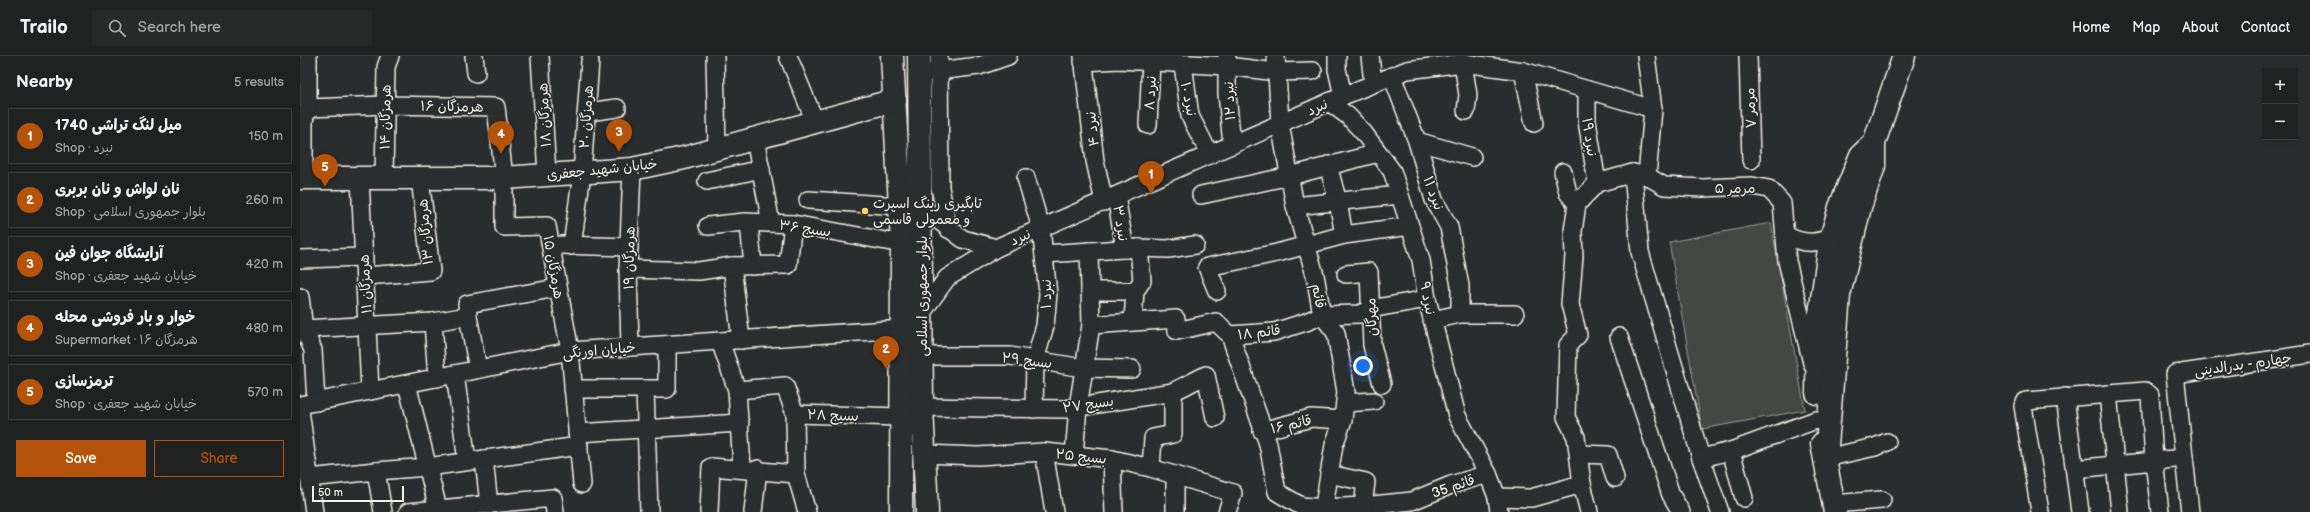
<!DOCTYPE html>
<meta charset="utf-8">
<style>
body{margin:0;font-family:"Balsamiq Sans","Playpen Sans Arabic",sans-serif;background:#282a2a;color:#f1f3f6}
.controls{position:absolute;right:12px;top:12px;display:grid;overflow:hidden;border-radius:0px;box-shadow:0 2px 6px #0003}
.controls button{width:36px;height:36px;display:grid;place-items:center;padding:0;border:0;border-bottom:1px solid #3d3f40;background:#202222;color:#f1f3f6;font:20px sans-serif}
.scale{position:absolute;left:12px;bottom:10px;width:92px;box-sizing:border-box;padding-left:4px;border:2px solid #f4f1e8;border-top:0;font-size:11px;line-height:14px;white-space:nowrap;color:#f4f1e8;-webkit-text-stroke:3px #2a2d2e;paint-order:stroke}
.you{position:absolute;left:1063px;top:310px;width:14px;height:14px;margin:-10px;border:3px solid #fff;border-radius:50%;background:#1a73e8;box-shadow:0 0 0 6px #1a73e833}
.badge{display:grid;place-items:center;width:26px;height:26px;border-radius:50%;background:#b45309;color:#fff;font-size:13px;font-weight:700}
.pin{position:absolute;translate:-50% -33px;filter:drop-shadow(0 1px 2px #0008)}
.pin::after{content:'';position:absolute;top:21px;width:14px;height:12px;background:inherit;clip-path:polygon(0 0,100% 0,50% 100%)}
.list{margin:0;padding:0;list-style:none}
h2{display:flex;justify-content:space-between;align-items:center;height:52px;margin:0;padding:0 16px;font-size:17px}
h2 small{font-size:13px;font-weight:400;color:#a2a4a5}
.list li{display:grid;grid-template-columns:26px 1fr auto;gap:12px;align-items:center;box-sizing:border-box;height:56px;margin:0 8px 8px;padding:0 8px;border:1px solid #3d3f40;border-radius:0px}
.list b{display:block;font-size:15px;white-space:nowrap}
.list p{margin:0;font-size:13px;white-space:nowrap;color:#a2a4a5}
.list em{font-size:13px;font-style:normal;color:#a2a4a5}
.actions{display:flex;gap:8px;padding:12px 16px}
.actions a{flex:1;padding:9px 0;border:1px solid #b45309;border-radius:0px;text-align:center;font-size:14px;color:#b45309}
.actions .main{background:#b45309;color:#fff}
.icon{flex:none;width:22px;height:22px;fill:none;stroke:currentColor;stroke-width:2;stroke-linecap:round;stroke-linejoin:round}
.map{position:relative;flex:none;width:2010px;height:456px;overflow:hidden}
header{display:flex;align-items:center;gap:24px;box-sizing:border-box;height:56px;padding:0 20px;background:#202222;border-bottom:1px solid #3d3f40}
header strong{font-size:19px}
nav{display:flex;gap:22px;margin-inline-start:auto;font-size:14px}
.search{width:280px;height:36px;background:#282a2a;display:flex;align-items:center;gap:10px;box-sizing:border-box;padding:0 14px;border-radius:0px;color:#a2a4a5;font-size:15px}
main{display:flex}
aside{flex:1;background:#202222}
.map>svg:first-child{display:block}
.pitch{fill:#444645;stroke:#9c9c96}
.lines{fill:none;stroke-linecap:round;stroke-linejoin:round}
.minor-casing{stroke:#f4f1e8;stroke-width:20}
.major-casing{stroke:#f4f1e8;stroke-width:25}
.minor{stroke:#2a2d2e;stroke-width:17}
.major{stroke:#2a2d2e;stroke-width:22}
.poi-dot{fill:#ffd166;stroke:#2a2d2e;stroke-width:1.5}
.labels{text-anchor:middle;stroke-width:3;stroke-linejoin:round;paint-order:stroke}
.street-label{font-size:14px;fill:#f4f1e8;stroke:#2a2d2e}
.poi-label{font-size:14px;fill:#f4f1e8;stroke:#2a2d2e;text-anchor:start}
</style>
<header>
<strong>Trailo</strong>
<div class="search"><svg class="icon" aria-label="search" viewBox="0 0 24 24"><circle cx="10" cy="10" r="6"/><path d="M15 15l6 6"/></svg>Search here</div>
<nav><a>Home</a><a>Map</a><a>About</a><a>Contact</a></nav>
</header>
<main>
<aside>
<h2>Nearby<small>5 results</small></h2>
<ul class="list">
<li><span class="badge">1</span><div><b>میل لنگ تراشی 1740</b><p>Shop · نبرد</p></div><em>150 m</em></li>
<li><span class="badge">2</span><div><b>نان لواش و نان بربری</b><p>Shop · بلوار جمهوری اسلامی</p></div><em>260 m</em></li>
<li><span class="badge">3</span><div><b>آرایشگاه جوان فین</b><p>Shop · خیابان شهید جعفری</p></div><em>420 m</em></li>
<li><span class="badge">4</span><div><b>خوار و بار فروشی محله</b><p>Supermarket · هرمزگان ۱۶</p></div><em>480 m</em></li>
<li><span class="badge">5</span><div><b>ترمزسازی</b><p>Shop · خیابان شهید جعفری</p></div><em>570 m</em></li>
</ul>
<div class="actions"><a class="main">Save</a><a>Share</a></div>
</aside>
<div class="map">
<svg width="2010" height="456" viewBox="0 0 2010 456">
<rect width="100%" height="100%" fill="#2a2d2e"/>
<filter id="ink" filterUnits="userSpaceOnUse"><feTurbulence type="fractalNoise" baseFrequency=".025" numOctaves="2"/><feDisplacementMap in="SourceGraphic" scale="8" xChannelSelector="R" yChannelSelector="G"/><feConvolveMatrix kernelMatrix="1 2 1 2 8 2 1 2 1" color-interpolation-filters="sRGB"/></filter>
<g filter="url(#ink)">
<path class="pitch" d="M1471,167L1505,354L1402,373L1369,186Z"/>
<g class="lines">
<g class="minor-casing">
<g id="minor">
<path d="M174,0L176,17"/>
<path d="M240,0L247,119"/>
<path d="M415,0L417,93"/>
<path d="M488,0L516,68"/>
<path d="M639,0L640,131L648,173"/>
<path d="M783,0L795,105L804,146"/>
<path d="M927,0V38L932,89"/>
<path d="M976,0L980,68L995,150L1015,219L1022,259L1036,277L1046,336L1043,364L1034,389L1023,456"/>
<path d="M1037,0V13L1043,40"/>
<path d="M1070,0L1073,27"/>
<path d="M1346,0L1353,53L1347,120L1364,130L1402,132L1452,130L1469,133L1482,147L1487,205L1512,307"/>
<path d="M1448,0L1451,104"/>
<path d="M783,6L819,4L927,10L977,16L1013,15"/>
<path d="M1163,7L1168,39L1166,55"/>
<path d="M883,8L890,60L910,99"/>
<path d="M1223,15L1234,67"/>
<path d="M629,16L679,10L708,0"/>
<path d="M1092,20L1117,85L1134,144L1149,171L1160,230V258"/>
<path d="M1287,34V65L1297,127"/>
<path d="M1029,46L1048,60L1063,76L1092,115L1121,204L1127,243L1157,360L1188,418L1197,441L1199,456"/>
<path d="M8,52L85,49L196,51L204,122V171L247,170L270,295L282,428"/>
<path d="M288,56L317,52"/>
<path d="M848,69L851,6"/>
<path d="M455,83L471,167"/>
<path d="M1117,85L1172,101"/>
<path d="M1028,109L1038,146L1044,179"/>
<path d="M1263,116L1268,137L1277,148"/>
<path d="M1343,119L1333,117L1340,196L1401,402L1420,456"/>
<path d="M4,122V64L8,52V0"/>
<path d="M60,122L70,335"/>
<path d="M84,122L86,11L90,0"/>
<path d="M726,122L741,172L748,238L745,270L735,304L734,353"/>
<path d="M407,125L461,113"/>
<path d="M901,139L990,120L1078,97"/>
<path d="M816,140L825,193"/>
<path d="M508,144L600,150"/>
<path d="M995,150L1099,139"/>
<path d="M621,151L663,183L696,192"/>
<path d="M449,167L453,210"/>
<path d="M408,170L444,166L493,168L602,188"/>
<path d="M1485,178C1500,188 1515,189 1531,181"/>
<path d="M261,189L329,191"/>
<path d="M272,190L282,117L290,5"/>
<path d="M744,198L839,192L868,193L895,189"/>
<path d="M0,203L64,201"/>
<path d="M432,210L441,284"/>
<path d="M328,213L399,215L432,210L488,209L493,168"/>
<path d="M1046,218L1069,216L1072,289L1082,328"/>
<path d="M65,220L131,215L120,122"/>
<path d="M790,235H835"/>
<path d="M917,235L907,211L977,197L1044,179L1110,170"/>
<path d="M0,241L4,273L13,294L16,346"/>
<path d="M621,258L647,222L696,192L1043,40L1107,14L1163,7L1223,15L1353,53"/>
<path d="M168,260L178,313"/>
<path d="M1132,264L1160,258H1215"/>
<path d="M833,265L835,235L842,225L839,192"/>
<path d="M133,266L137,322"/>
<path d="M791,269L876,263L877,275L916,266L930,279L974,276L1006,266L1022,259L1060,258L1070,253L1127,243"/>
<path d="M4,273L133,266L168,260L167,248L257,232"/>
<path d="M930,279L968,388L977,436L1001,450L1024,452L1063,450L1112,445L1151,429L1188,418"/>
<path d="M1319,281L1371,439L1381,456"/>
<path d="M420,285L437,334L442,412"/>
<path d="M330,291L328,213L332,113"/>
<path d="M622,300H710L783,312L832,313"/>
<path d="M155,318L167,405"/>
<path d="M107,328L138,453"/>
<path d="M273,333H367V289"/>
<path d="M345,333L349,456"/>
<path d="M437,334L485,330L495,358L496,418L507,456"/>
<path d="M1808,338L1820,456"/>
<path d="M1765,341L1780,456"/>
<path d="M1045,347L1074,345"/>
<path d="M0,349L270,295L603,273"/>
<path d="M622,351L766,353L873,336L906,319L915,362"/>
<path d="M0,354L14,456"/>
<path d="M495,358L601,361"/>
<path d="M962,375L1011,362L1043,364"/>
<path d="M277,377L440,367"/>
<path d="M1431,395L1444,442"/>
<path d="M744,396L754,456"/>
<path d="M624,398L678,400L744,396L812,403L851,412L933,437L927,456"/>
<path d="M1279,398L1308,399L1315,422"/>
<path d="M774,399L778,351L791,269L789,195"/>
<path d="M1401,402L1431,395L1516,364"/>
<path d="M1526,402L1575,391L1587,386"/>
<path d="M184,403L189,449"/>
<path d="M812,403L814,456"/>
<path d="M851,412L853,382L873,378V336"/>
<path d="M1775,413L1884,402"/>
<path d="M76,415L128,411L279,390"/>
<path d="M1029,418L1066,426L1063,450"/>
<path d="M9,422L76,415L83,456"/>
<path d="M1197,441L1231,442L1282,428"/>
<path d="M1533,448L1582,444"/>
<path d="M108,456L253,442L255,456"/>
<path d="M409,456L411,411L496,418"/>
<path d="M453,456L458,413"/>
<path d="M875,456V420"/>
<path d="M1289,456L1282,428L1276,381L1266,361L1268,289L1278,279L1270,248L1274,200L1273,175L1277,148L1297,127L1333,117"/>
<path d="M1740,456L1723,350L1726,345L1845,335L1850,339L1854,405L1860,456"/>
<path d="M1890,456L1875,318L2010,298"/>
</g>
</g>
<g class="major-casing">
<g id="major">
<path d="M592,0L602,188L601,456"/>
<path d="M619,0L622,351L627,456"/>
<path d="M0,122H204L332,113L384,102L595,44"/>
<path d="M1517,337L1518,272L1530,186L1540,151L1561,99L1574,87"/>
<path d="M1522,388L1535,456"/>
<path d="M1526,402L1539,239L1560,151L1574,110V87L1604,0"/>
</g>
</g>
<use href="#minor" class="minor"/>
<use href="#major" class="major"/>
</g>
</g>
<circle class="poi-dot" cx="565" cy="155" r="4"/>
<g class="labels">
<g class="street-label">
<text transform="translate(850 37) rotate(-87)" y="5">نبرد ۸</text>
<text transform="translate(889 43) rotate(79)" y="5">نبرد ۱۰</text>
<text transform="translate(929 45) rotate(-93)" y="5">نبرد ۱۲</text>
<text transform="translate(152 50) rotate(1)" y="5">هرمزگان ۱۶</text>
<text transform="translate(1017 51) rotate(-24)" y="5">نبرد</text>
<text transform="translate(1450 52) rotate(-92)" y="5">مرمر ۷</text>
<text transform="translate(244 59) rotate(-93)" y="5">هرمزگان ۱۸</text>
<text transform="translate(85 61) rotate(-89)" y="5">هرمزگان ۱۴</text>
<text transform="translate(286 61) rotate(-86)" y="5">هرمزگان ۲۰</text>
<text transform="translate(792 73) rotate(-96)" y="5">نبرد ۴</text>
<text transform="translate(1290 81) rotate(82)" y="5">نبرد ۱۹</text>
<text transform="translate(302 113) rotate(-6)" y="5">خیابان شهید جعفری</text>
<text x="1435" y="137">مرمر ۵</text>
<text transform="translate(1134 137) rotate(70)" y="5">نبرد ۱۱</text>
<text transform="translate(821 167) rotate(81)" y="5">نبرد ۳</text>
<text transform="translate(505 172) rotate(8)" y="5">بسیج ۳۶</text>
<text transform="translate(125 176) rotate(-95)" y="5">هرمزگان ۱۳</text>
<text transform="translate(720 181) rotate(-24)" y="5">نبرد</text>
<text transform="translate(329 202) rotate(-89)" y="5">هرمزگان ۱۹</text>
<text transform="translate(254 211) rotate(80)" y="5">هرمزگان ۱۵</text>
<text transform="translate(65 228) rotate(-93)" y="5">هرمزگان ۱۱</text>
<text transform="translate(746 238) rotate(-90)" y="5">نبرد ۱</text>
<text transform="translate(622 240) rotate(-90)" y="5">بلوار جمهوری اسلامی</text>
<text transform="translate(1019 240) rotate(80)" y="5">قائم</text>
<text transform="translate(1128 242) rotate(79)" y="5">نبرد ۹</text>
<text transform="translate(1071 261) rotate(-92)" y="5">مهرگان</text>
<text transform="translate(959 276) rotate(-7)" y="5">قائم ۱۸</text>
<text transform="translate(299 294) rotate(-5)" y="5">خیابان اورنگی</text>
<text transform="translate(727 304) rotate(7)" y="5">بسیج ۲۹</text>
<text transform="translate(1943 308) rotate(-8)" y="5">چهارم - بدرالدینی</text>
<text transform="translate(788 348) rotate(-8)" y="5">بسیج ۲۷</text>
<text transform="translate(533 359) rotate(2)" y="5">بسیج ۲۸</text>
<text transform="translate(991 368) rotate(-13)" y="5">قائم ۱۶</text>
<text transform="translate(781 400) rotate(6)" y="5">بسیج ۲۵</text>
<text transform="translate(1153 430) rotate(-19)" y="5">قائم 35</text>
</g>
<g class="poi-label">
<text x="573" y="152">تابگیری رینگ اسپرت<tspan x="573" dy="16">و معمولی قاسمی</tspan></text>
</g>
</g>
</svg>
<div class="controls">
<button>+</button>
<button>−</button>
</div>
<div class="scale">50 m</div>
<div class="you"></div>
<div class="pin badge" style="left:851px;top:138px">1</div>
<div class="pin badge" style="left:586px;top:313px">2</div>
<div class="pin badge" style="left:319px;top:96px">3</div>
<div class="pin badge" style="left:201px;top:98px">4</div>
<div class="pin badge" style="left:25px;top:131px">5</div>
</div>
</main>
